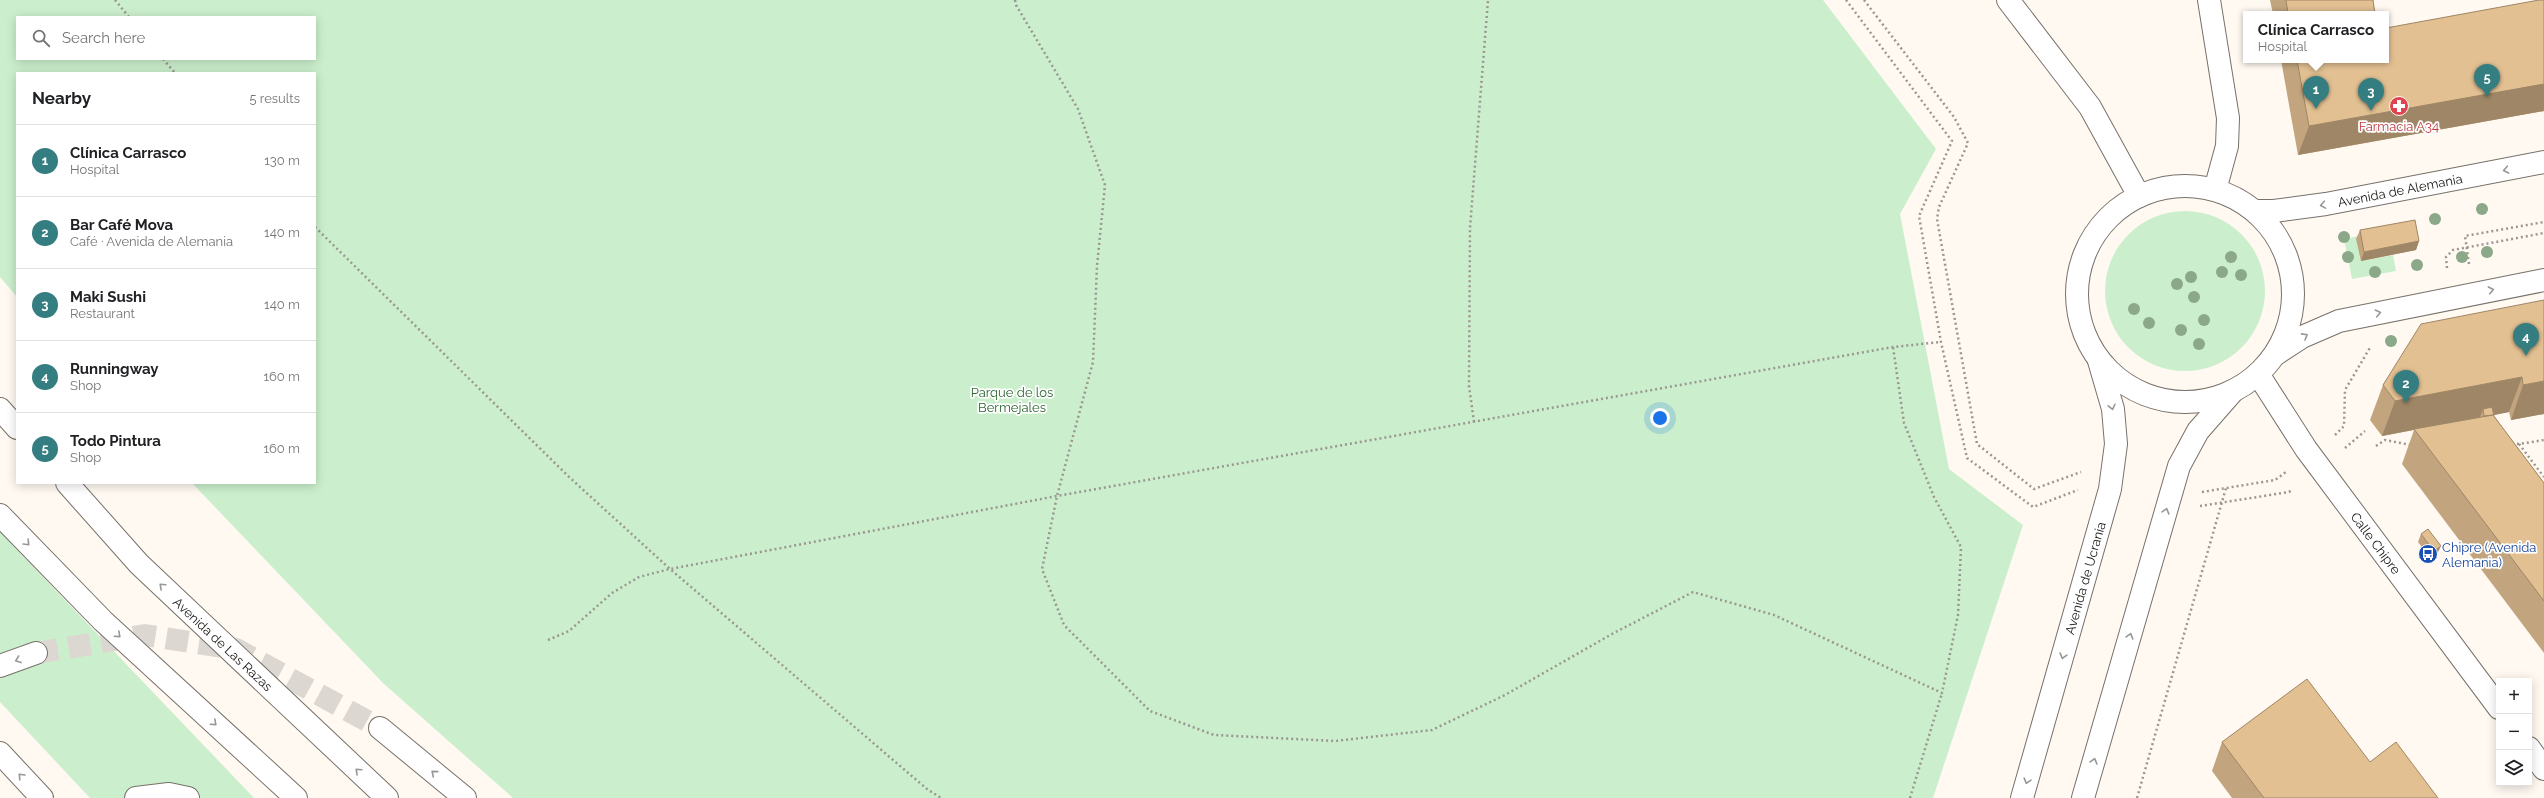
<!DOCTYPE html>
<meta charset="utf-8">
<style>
body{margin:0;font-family:Raleway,sans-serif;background:#f6f6f6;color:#202124}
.controls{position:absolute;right:12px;bottom:12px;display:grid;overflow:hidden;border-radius:0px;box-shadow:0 2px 10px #0003}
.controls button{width:36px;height:36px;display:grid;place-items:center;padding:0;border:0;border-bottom:1px solid #e0e0e0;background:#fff;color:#202124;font:20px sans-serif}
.you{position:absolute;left:1660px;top:418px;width:14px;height:14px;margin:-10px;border:3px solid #fff;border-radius:50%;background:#1a73e8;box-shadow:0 0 0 6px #1a73e833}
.badge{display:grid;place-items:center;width:26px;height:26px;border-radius:50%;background:#347d80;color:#fff;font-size:13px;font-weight:700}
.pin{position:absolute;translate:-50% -33px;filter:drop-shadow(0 1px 2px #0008)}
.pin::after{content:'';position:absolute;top:21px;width:14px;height:12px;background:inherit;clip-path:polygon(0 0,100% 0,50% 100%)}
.popup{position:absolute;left:2243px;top:11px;width:146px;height:52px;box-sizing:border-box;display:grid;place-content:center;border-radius:0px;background:#fff;filter:drop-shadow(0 1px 3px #0005);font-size:13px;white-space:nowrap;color:#757577}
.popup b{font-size:15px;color:#202124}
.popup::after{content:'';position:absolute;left:50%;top:100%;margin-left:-8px;border:8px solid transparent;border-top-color:#fff}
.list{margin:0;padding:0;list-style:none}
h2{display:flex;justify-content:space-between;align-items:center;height:52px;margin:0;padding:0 16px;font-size:17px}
h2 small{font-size:13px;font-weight:400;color:#757577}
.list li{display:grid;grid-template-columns:26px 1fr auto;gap:12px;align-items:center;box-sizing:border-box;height:72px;padding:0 16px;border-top:1px solid #e0e0e0}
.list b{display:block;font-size:15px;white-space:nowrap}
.list p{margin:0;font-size:13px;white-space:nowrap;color:#757577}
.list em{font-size:13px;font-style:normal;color:#757577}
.icon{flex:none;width:22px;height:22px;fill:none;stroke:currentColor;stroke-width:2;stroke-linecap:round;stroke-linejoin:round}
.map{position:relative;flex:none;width:2544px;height:798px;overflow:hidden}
.search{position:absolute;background:#fff;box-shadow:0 2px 10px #0003;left:16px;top:16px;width:300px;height:44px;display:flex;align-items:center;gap:10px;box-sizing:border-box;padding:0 14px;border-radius:0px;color:#757577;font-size:15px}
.panel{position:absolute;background:#fff;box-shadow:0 2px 10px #0003;left:16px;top:72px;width:300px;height:412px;border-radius:0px}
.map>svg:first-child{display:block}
.green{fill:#cbefcc;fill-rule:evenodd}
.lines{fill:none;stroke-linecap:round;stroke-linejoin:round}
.minor-tunnel{stroke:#ddd7d1;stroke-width:22;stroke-dasharray:22 11;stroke-linecap:butt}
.minor-casing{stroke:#77716a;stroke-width:24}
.major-casing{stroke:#77716a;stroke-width:24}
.highway-casing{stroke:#77716a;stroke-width:24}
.path{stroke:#9a9691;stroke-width:2.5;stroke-dasharray:2 3;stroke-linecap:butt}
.minor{stroke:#fff;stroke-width:22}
.major{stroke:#fff;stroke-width:22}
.highway{stroke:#fff;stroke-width:22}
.tree{fill:#8ba888}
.wall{fill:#c2a57e}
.shaded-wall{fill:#9e8666}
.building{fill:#e2c092;stroke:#9e8666}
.oneway{stroke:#989796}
.labels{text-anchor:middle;stroke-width:3.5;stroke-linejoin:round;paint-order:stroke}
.health-label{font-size:13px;fill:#be3a42;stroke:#fff}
.street-label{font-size:13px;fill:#1a1815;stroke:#fff}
.park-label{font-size:13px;fill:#2c6531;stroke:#fff}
.transit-label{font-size:13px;fill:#164399;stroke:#fff;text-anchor:start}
</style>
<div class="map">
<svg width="2544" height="798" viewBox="0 0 2544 798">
<rect width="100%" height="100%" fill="#fff9f2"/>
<g class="green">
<path d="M0,0H1823L1936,149L1900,214L1949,469L2023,525L1933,798H513L384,684L192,483H315V73H17V297L0,277ZM17,17H315V59H17Z"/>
<circle cx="2185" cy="291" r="80"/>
<path d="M2388,230L2361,261L2393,255L2396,271L2352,279L2344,239Z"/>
<path d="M0,532L254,798H90L0,702Z"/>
</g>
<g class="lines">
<path class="minor-tunnel" d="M36,653L145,635L236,649L380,728"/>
<g class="minor-casing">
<g id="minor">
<path d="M0,666L36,653"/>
<path d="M380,728L465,798"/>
<path d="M136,798L169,794L188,798"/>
</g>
</g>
<g class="major-casing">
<g id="major">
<path d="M2008,0L2090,107L2139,196"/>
<path d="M2209,0L2228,118L2227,146L2215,190"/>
<circle cx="2185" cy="294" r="108"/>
<path d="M2255,211H2274L2326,204L2544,162"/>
<path d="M2276,354L2302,337L2339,321L2544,280"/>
<path d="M2258,374L2306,449L2499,708"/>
<path d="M0,409L17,428"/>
<path d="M67,483L139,564L387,798"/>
<path d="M0,515L103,621L296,798"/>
<path d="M2529,748L2544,769"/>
<path d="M2022,798L2110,489L2116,444L2113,409L2099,361"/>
<path d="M2083,798L2179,466L2198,431L2233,391"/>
</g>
</g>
<g class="highway-casing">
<path id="highway" d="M0,753L42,798"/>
</g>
<g class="path">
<path d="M115,0L129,17"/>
<path d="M1015,0L1016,5L1078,109L1105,185L1097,266L1093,362L1057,496L1042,569L1064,625L1150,711L1214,735L1335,741L1432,730L1505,695L1612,634L1693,592L1774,615L1942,693L1958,615L1961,547L1934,497L1904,423L1893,347"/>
<path d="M1846,0L1952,141L1919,216L1941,342L1967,458L2033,507L2078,490"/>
<path d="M1864,0L1954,117L1968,143L1939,207L1937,219L1977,444L2034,489L2081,472"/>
<path d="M163,59L175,73"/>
<path d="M315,227L568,476L670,569L927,789L941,798"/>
<path d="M2469,264L2465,236L2544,222"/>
<path d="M2447,268L2446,257L2453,250L2544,233"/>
<path d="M1474,422L1469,386L1470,228L1488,0"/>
<path d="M2335,435L2344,426L2345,390L2371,346"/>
<path d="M2512,443L2519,444L2544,440"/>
<path d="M2519,444L2544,477"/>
<path d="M2376,446L2385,440L2411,445"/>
<path d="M2345,448L2365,431"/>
<path d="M2202,492L2275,480L2286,472"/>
<path d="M2200,506L2289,492L2293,489"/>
<path d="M548,640L569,631L612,593L639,577L670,569L1057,496L1893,347L1941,342"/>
<path d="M1910,798L1942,693"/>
<path d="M2137,798L2226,488"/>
</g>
<use href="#minor" class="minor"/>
<use href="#major" class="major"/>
<use href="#highway" class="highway"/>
</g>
<g class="tree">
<circle cx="2482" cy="209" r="6"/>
<circle cx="2435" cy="219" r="6"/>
<circle cx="2344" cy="237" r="6"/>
<circle cx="2487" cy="252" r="6"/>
<circle cx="2231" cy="257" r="6"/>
<circle cx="2348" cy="257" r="6"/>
<circle cx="2462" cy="257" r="6"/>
<circle cx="2417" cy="265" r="6"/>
<circle cx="2222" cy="272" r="6"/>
<circle cx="2375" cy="272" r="6"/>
<circle cx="2241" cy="275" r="6"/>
<circle cx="2191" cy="277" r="6"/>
<circle cx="2177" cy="284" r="6"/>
<circle cx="2194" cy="297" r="6"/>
<circle cx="2134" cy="309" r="6"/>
<circle cx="2204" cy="320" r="6"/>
<circle cx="2149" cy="323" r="6"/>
<circle cx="2181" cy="330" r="6"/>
<circle cx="2391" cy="341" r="6"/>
<circle cx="2199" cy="344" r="6"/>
</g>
<g class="wall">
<path d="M2270,0H2373L2375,14H2273Z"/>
<path d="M2544,0V111L2298,155L2281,60H2386Z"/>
<path d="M2360,230L2419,241L2416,250L2361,261L2356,239Z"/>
<path d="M2544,300V414L2511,420L2509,412L2494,415V416L2544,483V653L2402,464L2414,430L2382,436L2370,420L2383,385Z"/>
<path d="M2421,534L2437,554L2431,559L2418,542Z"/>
<path d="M2222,742L2370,762L2438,798H2232L2212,771Z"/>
</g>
<g class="shaded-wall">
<path d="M2544,84V111L2298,155L2309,126Z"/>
<path d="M2419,241L2416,250L2361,261L2364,252Z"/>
<path d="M2522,377L2509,412L2484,417L2483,409L2480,417L2382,436L2395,401Z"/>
<path d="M2544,381V414L2511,420L2523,385Z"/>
<path d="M2441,546L2437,554L2431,559L2434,551Z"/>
</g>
<g class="building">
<path d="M2286,0H2373L2375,14H2288Z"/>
<path d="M2539,0H2544V84L2309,126L2297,60H2386V28Z"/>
<path d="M2415,220L2419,241L2364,252L2360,230Z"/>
<path d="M2544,300V381L2523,385L2522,377L2395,401L2383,385L2421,324Z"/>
<path d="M2492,407L2494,416L2493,415L2484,416L2483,409Z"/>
<path d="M2493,415L2544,483V601L2414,429Z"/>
<path d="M2428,529L2441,546L2434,551L2421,534Z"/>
<path d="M2307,679L2370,762L2396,742L2438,798H2264L2222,742Z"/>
</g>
<defs><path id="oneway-chevron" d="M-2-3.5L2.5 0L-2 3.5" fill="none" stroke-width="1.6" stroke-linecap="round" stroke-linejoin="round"/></defs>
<g class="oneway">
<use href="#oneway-chevron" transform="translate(2506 170) rotate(169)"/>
<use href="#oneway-chevron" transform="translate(2323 205) rotate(170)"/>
<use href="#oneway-chevron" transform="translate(2491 290) rotate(-11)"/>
<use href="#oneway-chevron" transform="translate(2378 313) rotate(-12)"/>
<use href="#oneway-chevron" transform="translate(2305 336) rotate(-29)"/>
<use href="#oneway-chevron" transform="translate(2112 407) rotate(77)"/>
<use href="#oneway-chevron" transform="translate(2166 511) rotate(-74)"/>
<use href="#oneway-chevron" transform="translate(27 543) rotate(46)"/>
<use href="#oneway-chevron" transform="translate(162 586) rotate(-137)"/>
<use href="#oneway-chevron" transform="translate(118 635) rotate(42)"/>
<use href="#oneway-chevron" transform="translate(2130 636) rotate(-74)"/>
<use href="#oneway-chevron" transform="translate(2063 656) rotate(106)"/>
<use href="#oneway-chevron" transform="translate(18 660) rotate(160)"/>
<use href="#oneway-chevron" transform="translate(214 723) rotate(42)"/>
<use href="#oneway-chevron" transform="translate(2094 761) rotate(-74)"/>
<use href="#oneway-chevron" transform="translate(358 771) rotate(-137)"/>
<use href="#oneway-chevron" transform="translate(434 773) rotate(-140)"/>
<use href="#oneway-chevron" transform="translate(21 776) rotate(-133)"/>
<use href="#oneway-chevron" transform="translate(2027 781) rotate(106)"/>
</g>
<defs>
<g id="pharmacy-disc" transform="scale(1)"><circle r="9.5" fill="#e0444e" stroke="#fff"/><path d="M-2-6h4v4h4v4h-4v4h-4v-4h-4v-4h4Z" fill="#fff"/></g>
<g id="bus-disc" transform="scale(1)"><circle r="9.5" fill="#1a4fb4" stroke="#fff"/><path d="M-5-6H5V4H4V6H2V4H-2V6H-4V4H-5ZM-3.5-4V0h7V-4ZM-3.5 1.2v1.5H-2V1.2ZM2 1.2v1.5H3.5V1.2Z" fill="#fff"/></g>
</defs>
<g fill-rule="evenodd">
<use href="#pharmacy-disc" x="2399" y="106"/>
<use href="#bus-disc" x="2428" y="554"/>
</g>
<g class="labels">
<g class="health-label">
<text x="2399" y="131">Farmacia A34</text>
</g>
<g class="street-label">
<text transform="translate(2400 190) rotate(-11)" y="5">Avenida de Alemania</text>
<text transform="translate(2376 543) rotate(53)" y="5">Calle Chipre</text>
<text transform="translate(2085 578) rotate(-74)" y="5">Avenida de Ucrania</text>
<text transform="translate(223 644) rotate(43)" y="5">Avenida de Las Razas</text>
</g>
<g class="park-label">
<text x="1012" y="397">Parque de los<tspan x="1012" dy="15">Bermejales</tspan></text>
</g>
<g class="transit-label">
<text x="2442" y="552">Chipre (Avenida<tspan x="2442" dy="15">Alemania)</tspan></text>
</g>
</g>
</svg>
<div class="controls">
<button>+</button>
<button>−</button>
<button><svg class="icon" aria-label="layers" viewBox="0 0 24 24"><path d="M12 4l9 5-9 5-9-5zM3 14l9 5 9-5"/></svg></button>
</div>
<div class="you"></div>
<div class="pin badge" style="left:2316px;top:109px">1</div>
<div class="popup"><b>Clínica Carrasco</b>Hospital</div>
<div class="pin badge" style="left:2406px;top:403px">2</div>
<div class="pin badge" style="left:2371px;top:111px">3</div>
<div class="pin badge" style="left:2526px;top:356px">4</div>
<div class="pin badge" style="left:2487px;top:97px">5</div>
<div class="search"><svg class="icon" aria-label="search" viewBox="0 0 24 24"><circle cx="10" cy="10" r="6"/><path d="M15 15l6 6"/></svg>Search here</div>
<section class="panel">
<h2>Nearby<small>5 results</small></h2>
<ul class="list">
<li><span class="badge">1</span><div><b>Clínica Carrasco</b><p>Hospital</p></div><em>130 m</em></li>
<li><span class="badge">2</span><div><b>Bar Café Mova</b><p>Café · Avenida de Alemania</p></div><em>140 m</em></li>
<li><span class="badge">3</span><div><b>Maki Sushi</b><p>Restaurant</p></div><em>140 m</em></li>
<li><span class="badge">4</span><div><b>Runningway</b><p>Shop</p></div><em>160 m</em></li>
<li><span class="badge">5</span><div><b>Todo Pintura</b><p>Shop</p></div><em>160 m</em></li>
</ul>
</section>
</div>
